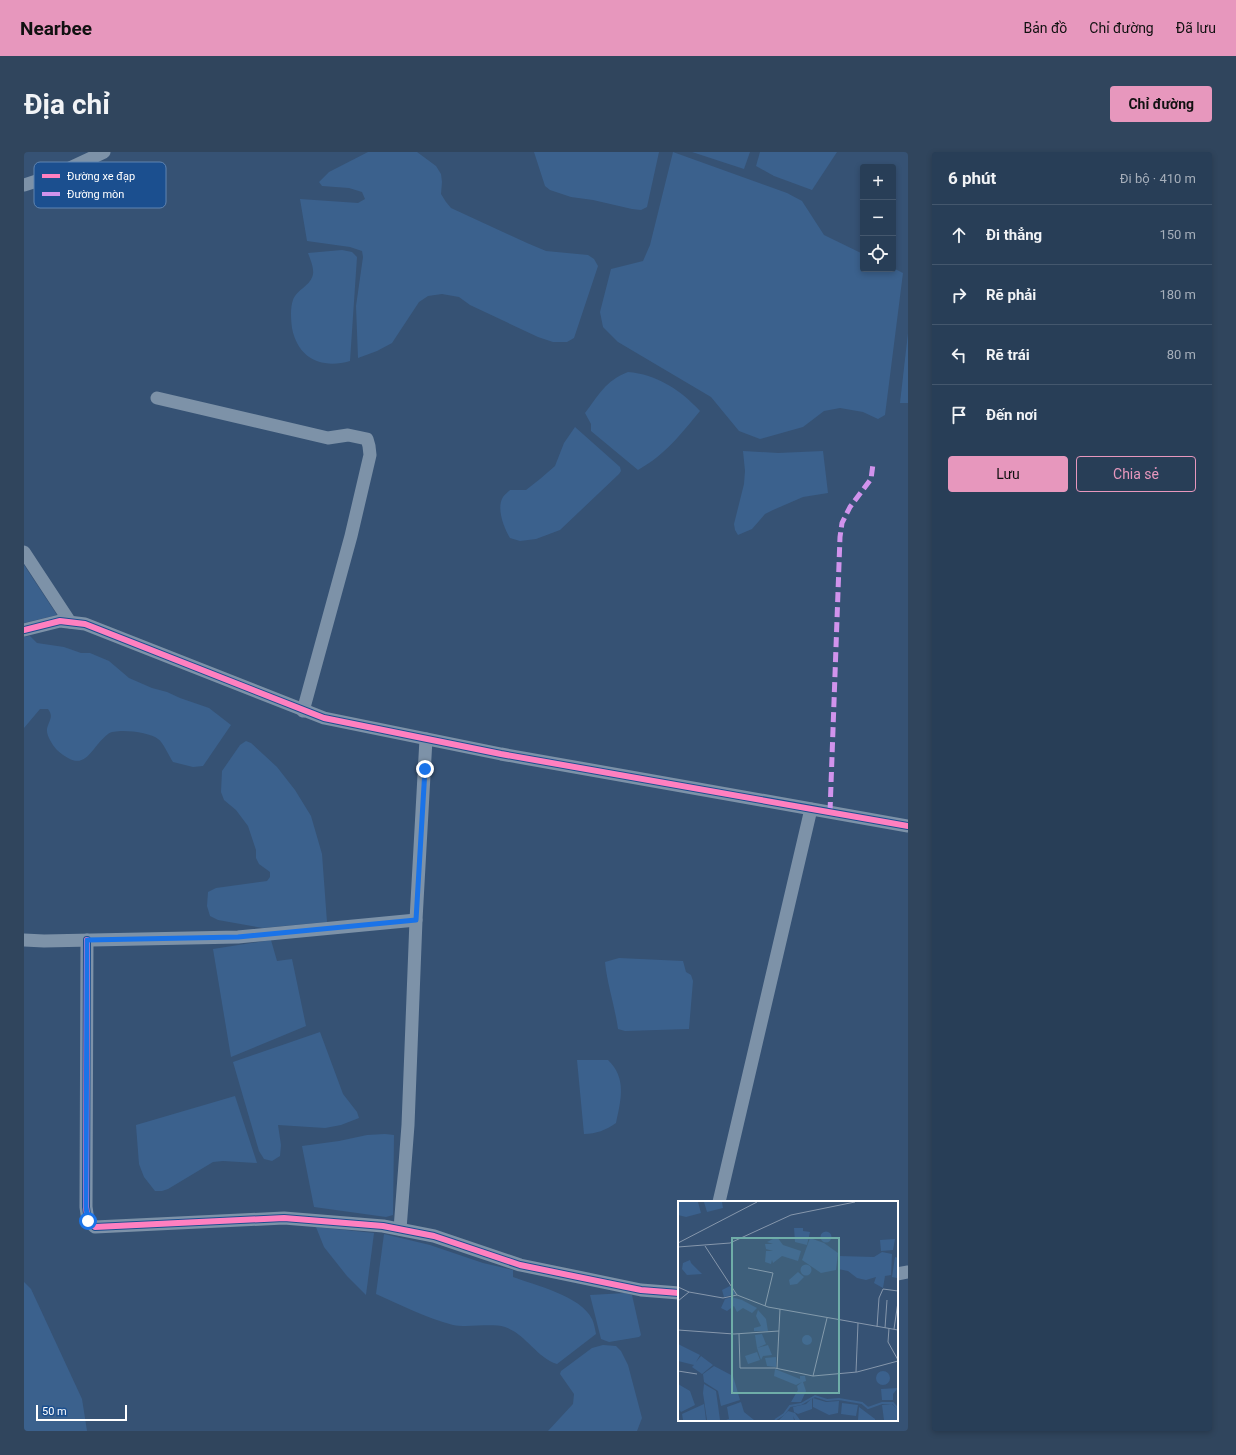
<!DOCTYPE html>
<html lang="vi">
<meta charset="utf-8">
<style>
body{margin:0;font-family:Roboto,sans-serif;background:#30455d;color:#f1f3f6}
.controls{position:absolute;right:12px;top:12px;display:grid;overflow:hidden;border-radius:4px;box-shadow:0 2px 6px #0003}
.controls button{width:36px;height:36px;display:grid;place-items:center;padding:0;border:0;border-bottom:1px solid #44576d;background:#283e57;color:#f1f3f6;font:20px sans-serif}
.scale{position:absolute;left:12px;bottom:10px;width:91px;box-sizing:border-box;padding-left:4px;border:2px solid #fff;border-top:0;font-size:11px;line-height:14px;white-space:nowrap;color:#fff;-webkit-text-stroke:3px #1b4f8f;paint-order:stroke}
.stop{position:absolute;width:12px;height:12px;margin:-9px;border:3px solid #1a73e8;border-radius:50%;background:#fff}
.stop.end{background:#1a73e8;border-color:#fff;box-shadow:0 1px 4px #0008}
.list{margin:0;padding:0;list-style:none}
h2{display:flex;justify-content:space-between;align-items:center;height:52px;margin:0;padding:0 16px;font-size:17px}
h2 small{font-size:13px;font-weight:400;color:#a5aeba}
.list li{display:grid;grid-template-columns:26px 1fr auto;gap:12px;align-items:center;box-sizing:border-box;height:60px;padding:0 16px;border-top:1px solid #44576d}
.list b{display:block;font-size:15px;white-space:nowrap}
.list em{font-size:13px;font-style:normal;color:#a5aeba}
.actions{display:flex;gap:8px;padding:12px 16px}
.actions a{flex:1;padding:9px 0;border:1px solid #e797bd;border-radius:4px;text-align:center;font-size:14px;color:#e797bd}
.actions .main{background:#e797bd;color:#111}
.icon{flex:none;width:22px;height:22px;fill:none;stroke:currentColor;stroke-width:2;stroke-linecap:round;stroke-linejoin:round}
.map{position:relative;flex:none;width:884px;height:1279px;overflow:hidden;border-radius:4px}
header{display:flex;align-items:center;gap:24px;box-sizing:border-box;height:56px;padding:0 20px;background:#e797bd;color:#111}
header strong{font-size:19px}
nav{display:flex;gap:22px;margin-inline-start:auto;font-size:14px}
.intro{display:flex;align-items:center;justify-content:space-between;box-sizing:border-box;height:96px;padding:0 24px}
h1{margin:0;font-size:28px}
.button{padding:10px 18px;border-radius:4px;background:#e797bd;color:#111;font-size:14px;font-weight:700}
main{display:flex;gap:24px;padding:0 24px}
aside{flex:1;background:#283e57;border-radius:4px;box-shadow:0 2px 6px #0003}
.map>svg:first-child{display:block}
.water{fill:#3b618d}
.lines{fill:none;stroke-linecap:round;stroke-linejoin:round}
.minor{stroke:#7d92a8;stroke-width:13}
.quiet{stroke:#d193ec;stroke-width:5;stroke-dasharray:10 5;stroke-linecap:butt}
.cycleway-casing{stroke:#1b4f8f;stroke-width:8}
.cycleway{stroke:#ff80c0;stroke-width:6}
.route{stroke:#1a73e8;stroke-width:5}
.inset-river{fill:none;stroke:#3b618d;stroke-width:2}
.inset-road{fill:none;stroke:#8697ac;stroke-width:1}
.view{fill:#6fada8;fill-opacity:0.15;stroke:#6fada8;stroke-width:2}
.inset-edge{fill:none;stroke:#fff;stroke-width:2}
.key{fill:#1b4f8f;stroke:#5f84b1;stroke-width:1}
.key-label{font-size:11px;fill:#fff}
</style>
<header>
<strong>Nearbee</strong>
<nav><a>Bản đồ</a><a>Chỉ đường</a><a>Đã lưu</a></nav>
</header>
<div class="intro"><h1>Địa chỉ</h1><a class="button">Chỉ đường</a></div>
<main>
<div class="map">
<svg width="884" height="1279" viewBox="0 0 884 1279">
<rect width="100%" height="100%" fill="#365274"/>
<g class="water">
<path d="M344,0H393L412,14L417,22L418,30L417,42L422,50L427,56L503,91L522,99L564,103L570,107L574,114L550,186L543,190H529L514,185L446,153L435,145L418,142L404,144L395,150L368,191L353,199L334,206L332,154L339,105L338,99L326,95L283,89L276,47L334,51L341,47L338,40L325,36L298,34L295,30L305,20Z"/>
<path d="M510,0H635L623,55L617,58L608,57L569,48L547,45L526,38L521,34Z"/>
<path d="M649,0L763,41L778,49L800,83L839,102V117L869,116L879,121L861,263L854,267L839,260L816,256L800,259L779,275L736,287L715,279L687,245L594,190L579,175L576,160L587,117L619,109L626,93Z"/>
<path d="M668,0H726L720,17Z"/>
<path d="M736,0H813L788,38L750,24L732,14Z"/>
<path d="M318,98L328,100L333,105L326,209C298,217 274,207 268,176C267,168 266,156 269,148C273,137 287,134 289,122C290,115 286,107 284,101Z"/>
<path d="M884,181V251H876Z"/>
<path d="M604,220C632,222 657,238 676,259C657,282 641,303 614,318L567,279V272L561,261C575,243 581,229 604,220Z"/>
<path d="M551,275L596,315L597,319L595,322L536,378L512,387L496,389L486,386C480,376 472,356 479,345C481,342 484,340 486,338H502L516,327L531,314L540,291Z"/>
<path d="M719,299L754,301L799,299L804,341L779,345L749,358L741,362L728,377L714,383L711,378L710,372L720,332L721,319Z"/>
<path d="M0,413L33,463L0,471Z"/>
<path d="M6,484L13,491L40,495L57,501H66L85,509L105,526L128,536L143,540L156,546L185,556L207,573L179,614L169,615L149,610C145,604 139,590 134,587C126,580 92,576 84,582C65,597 62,624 33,598C29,594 22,583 23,577C25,568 30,565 24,557H16L0,576V485Z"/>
<path d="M222,589L227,591L253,615L271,638L287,664L298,702L303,770L239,776L194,768L186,764L183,754L184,740L192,736L243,729L246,725V720L235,712L232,706V698L224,674L212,658L200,648L197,640L198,619L216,593Z"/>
<path d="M247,788L253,809L268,807L282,874L207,905L189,797Z"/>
<path d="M595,806L659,809L662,820L667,823L669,829L665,877L601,879L594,877C591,854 583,832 581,810Z"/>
<path d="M296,880L319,942L333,960L335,966L317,973L301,976L254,973L257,993L256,1004L248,1009L240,1007L235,999L209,910Z"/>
<path d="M553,908H584C603,926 597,948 592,971C582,978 572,982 560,982Z"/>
<path d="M211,944L233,1011L199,1009L189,1010L144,1037L138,1039H131L120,1025L115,1012L112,973Z"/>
<path d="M361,982L370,983L369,1063L362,1065L290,1055L278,994L315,989L343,983Z"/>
<path d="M292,1075L350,1081L342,1143L323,1124L300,1095Z"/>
<path d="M360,1082L406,1093L459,1111L489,1118V1125C511,1133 557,1144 568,1167C570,1171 571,1177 572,1182L533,1212C512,1205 502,1182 481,1175C467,1171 443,1176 429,1173C402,1166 377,1153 352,1142Z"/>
<path d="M0,1130L7,1137L58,1247L63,1279H0Z"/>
<path d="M601,1141L608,1143L617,1183L615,1185L585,1190L577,1187L566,1143Z"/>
<path d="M579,1193L592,1194L597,1199L604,1213L618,1266L613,1279H524L549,1252L550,1242L536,1222L537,1219L568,1196Z"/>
</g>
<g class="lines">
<g class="minor">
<path d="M0,33L31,23L80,0"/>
<path d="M133,246L304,286L324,283L343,287L345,294L346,303L327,384L279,559"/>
<path d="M0,400L46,470"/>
<path d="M0,478L36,469L61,472L300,566L477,602L884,674"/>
<path d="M0,788L20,789L214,785L392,768"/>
<path d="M63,788L62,1055L64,1069L71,1075L260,1066L359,1074L410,1084L496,1113L617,1138L655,1141"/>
<path d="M695,1050L787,657"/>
<path d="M376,1077L384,973L392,768L402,587"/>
<path d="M873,1122L884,1120"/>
</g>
<path class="quiet" d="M806,660L816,385L818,371L826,355L847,327L849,312"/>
<g class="cycleway-casing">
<g id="cycleway">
<path d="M0,478L36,469L61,472L300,566L477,602L884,674"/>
<path d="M63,788L62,1055L64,1069L71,1075L260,1066L359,1074L410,1084L496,1113L617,1138L655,1141"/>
</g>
</g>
<use href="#cycleway" class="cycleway"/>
</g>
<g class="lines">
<path class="route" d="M64,1069L62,1055L63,788L214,785L392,768L401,617"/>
</g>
<g transform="translate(654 1049)">
<rect width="220" height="220" fill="#365274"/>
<path d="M0,1H20L23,12L8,16L0,14ZM26,1H44L45,7L29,11ZM116,27H125V30L132,31L129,44L117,41ZM142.5 36a5.5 5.5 0 1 1 11 0a5.5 5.5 0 1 1-11 0ZM99,36L105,44L123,50L120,60L104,55L95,62L94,59L93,63L87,61L88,50H95L88,48L87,43H95L89,41ZM132,37L146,42L160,52L158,69L143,72L124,59ZM217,38L215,49L203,50L202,39ZM204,51L214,53L213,74L207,75L205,87L196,82L198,76L188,79L179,77L170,70L160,68L161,55L196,56ZM217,56L220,57L219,77L214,76ZM12,59L13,62L24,73L9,74L4,68L5,62ZM122.5 69a5.5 5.5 0 1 1 11 0a5.5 5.5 0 1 1-11 0ZM120,71L126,76L119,83L112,84L111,79ZM52,85L58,93L46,96L44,89ZM54,96L64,99L79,107L74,112L65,107L59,111L56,105L49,110L43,107L47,98ZM80,109L88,118L90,130H76V127L83,125L78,115ZM84,133L88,143L79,147L77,134ZM124 139a5 5 0 1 1 10 0a5 5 0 1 1-10 0ZM0,143L22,154L18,161L23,155L35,164L24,173L14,166L16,164L0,160ZM90,144L94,154L85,155L83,159L79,147ZM79,151L82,159L70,163L67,155ZM98,156V166L89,165L87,157ZM36,165L55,175L62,199L43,205L40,190L26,181L25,173ZM97,168L122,178V175H127L128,180L125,181L128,190L123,201H113L120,189L119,185L124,181L118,184L96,175ZM198 177a7 7 0 1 1 14 0a7 7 0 1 1-14 0ZM0,183L12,190L17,204L3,211L0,207ZM26,183L38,190L42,219H29L25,192ZM220,187L215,193V199H204L203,188ZM134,197V208L120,213L116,211L115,206L128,203ZM135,197L148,201L161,200L160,212L151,214L135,206ZM63,201L66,211L76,219H48L51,218L49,206ZM164,202L180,204L178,215L163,213ZM26,203L28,219H5L4,213ZM214,203L220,209V219H206L204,204ZM181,206L197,218V219H180ZM110,210L117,212L122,219H117L115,215L116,219H101Z" fill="#3b618d"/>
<path class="inset-river" d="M97,219L106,213L112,205L123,203L137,195L149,199L161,198L184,202L190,207L204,202H215L220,208"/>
<path class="inset-road" d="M0,42L79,1M27,45L59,94M0,46L52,42L113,14L177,1M70,67L95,72L87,105M0,86L11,91M0,100L11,91L45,97L59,94L90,106L220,129M199,126L201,97L205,88L220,90M207,127L209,99M211,127L210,141L220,159M216,128L220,101M0,129L56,133L101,130M61,133L62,167H97L135,175L179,171L220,160M99,168L102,108M0,170L19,173M178,171L180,122M135,175L149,117"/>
<path class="view" d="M54,37H161V192H54Z"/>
<rect width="220" height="220" class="inset-edge"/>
</g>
<rect x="10" y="10" width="132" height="46" rx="6" class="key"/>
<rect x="18" y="22" width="18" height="4" fill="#ff80c0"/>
<rect x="18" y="40" width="18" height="4" fill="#d193ec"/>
<g class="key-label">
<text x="43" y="28">Đường xe đạp</text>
<text x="43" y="46">Đường mòn</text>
</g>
</svg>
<div class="controls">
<button>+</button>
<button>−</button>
<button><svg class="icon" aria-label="locate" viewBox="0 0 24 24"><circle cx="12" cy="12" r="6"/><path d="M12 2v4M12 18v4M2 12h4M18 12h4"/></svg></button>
</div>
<div class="scale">50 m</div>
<div class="stop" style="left:64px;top:1069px"></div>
<div class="stop end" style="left:401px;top:617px"></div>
</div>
<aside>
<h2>6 phút<small>Đi bộ · 410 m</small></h2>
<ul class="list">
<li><svg class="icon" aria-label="ahead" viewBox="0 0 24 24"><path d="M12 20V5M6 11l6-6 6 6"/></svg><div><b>Đi thẳng</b></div><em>150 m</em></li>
<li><svg class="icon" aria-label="right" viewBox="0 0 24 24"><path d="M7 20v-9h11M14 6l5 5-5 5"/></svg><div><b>Rẽ phải</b></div><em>180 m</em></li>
<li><svg class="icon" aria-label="left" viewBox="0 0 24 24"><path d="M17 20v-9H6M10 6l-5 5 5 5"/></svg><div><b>Rẽ trái</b></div><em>80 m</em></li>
<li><svg class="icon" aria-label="arrive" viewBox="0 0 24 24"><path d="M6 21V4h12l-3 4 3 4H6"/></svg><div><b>Đến nơi</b></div></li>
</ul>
<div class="actions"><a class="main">Lưu</a><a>Chia sẻ</a></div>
</aside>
</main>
